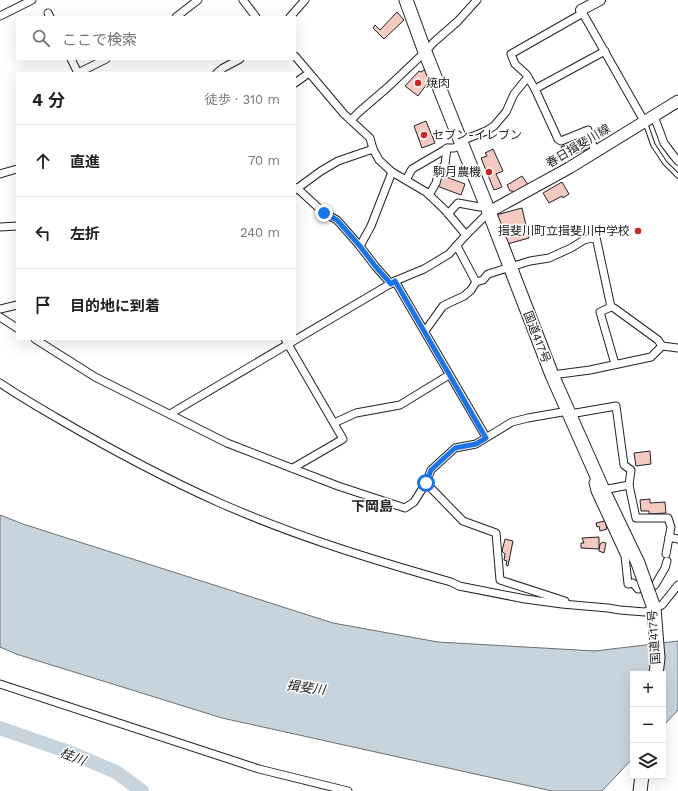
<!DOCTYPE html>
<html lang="ja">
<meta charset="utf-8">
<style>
body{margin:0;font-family:"Work Sans","Noto Sans JP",sans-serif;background:#f6f6f6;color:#202124}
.controls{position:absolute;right:12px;bottom:12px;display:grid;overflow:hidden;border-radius:0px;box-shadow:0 4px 16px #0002}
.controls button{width:36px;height:36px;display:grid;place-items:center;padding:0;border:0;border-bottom:1px solid #e0e0e0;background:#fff;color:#202124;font:20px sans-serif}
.stop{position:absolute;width:12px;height:12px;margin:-9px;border:3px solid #1a73e8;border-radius:50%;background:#fff}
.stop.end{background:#1a73e8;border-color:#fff;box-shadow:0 1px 4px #0008}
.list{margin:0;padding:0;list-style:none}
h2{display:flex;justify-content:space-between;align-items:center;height:52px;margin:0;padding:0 16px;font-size:17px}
h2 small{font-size:13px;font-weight:400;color:#757577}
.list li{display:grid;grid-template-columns:26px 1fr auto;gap:12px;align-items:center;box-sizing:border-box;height:72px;padding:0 16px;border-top:1px solid #e0e0e0}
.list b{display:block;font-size:15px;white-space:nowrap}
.list em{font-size:13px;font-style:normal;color:#757577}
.icon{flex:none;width:22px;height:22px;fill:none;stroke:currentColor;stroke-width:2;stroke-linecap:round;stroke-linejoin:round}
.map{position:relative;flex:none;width:678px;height:791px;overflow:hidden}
.search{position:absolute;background:#fff;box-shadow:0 4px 16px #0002;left:16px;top:16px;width:280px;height:44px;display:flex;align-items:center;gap:10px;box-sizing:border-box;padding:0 14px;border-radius:0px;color:#757577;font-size:15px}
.panel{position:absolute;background:#fff;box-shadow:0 4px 16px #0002;left:16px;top:72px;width:280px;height:268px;border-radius:0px}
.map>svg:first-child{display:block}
.water{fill:#c7d3dd;stroke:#6f6f6f}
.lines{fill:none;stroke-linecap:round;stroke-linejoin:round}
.river{stroke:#c7d3dd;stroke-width:14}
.building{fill:#f3c9c0;stroke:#222}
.lane-casing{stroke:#222;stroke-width:5.5}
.street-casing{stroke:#222;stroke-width:9}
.secondary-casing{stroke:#222;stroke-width:12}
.primary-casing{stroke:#222;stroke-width:13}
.highway-casing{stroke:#222;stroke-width:15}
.lane{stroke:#fff;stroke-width:3.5}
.street{stroke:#fff;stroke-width:7}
.secondary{stroke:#fff;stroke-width:10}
.primary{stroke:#fff;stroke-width:11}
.highway{stroke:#fff;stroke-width:13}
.highway-bridge-casing{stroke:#222;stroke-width:15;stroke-linecap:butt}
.highway-bridge{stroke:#fff;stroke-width:13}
.route{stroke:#1a73e8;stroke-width:5}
.poi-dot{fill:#c62828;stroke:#fff;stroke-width:1.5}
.labels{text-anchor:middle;stroke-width:3;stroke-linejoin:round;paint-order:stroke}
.poi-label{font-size:12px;fill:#222;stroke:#fff;text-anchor:start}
.street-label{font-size:12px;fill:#222;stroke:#fff}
.water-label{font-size:13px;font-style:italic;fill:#222;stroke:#fff}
.quarter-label{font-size:14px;font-weight:bold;fill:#222;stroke:#fff}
</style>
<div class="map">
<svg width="678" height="791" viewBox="0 0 678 791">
<rect width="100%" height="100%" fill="#fff"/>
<path class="water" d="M0,515L23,524L333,623L438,642L595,651L678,641V710L663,726V674H633V758L602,791H552L222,718L16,654L0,647Z"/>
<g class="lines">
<path class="river" d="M0,728L69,752L116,772L142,791"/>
</g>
<g class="building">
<path d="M397,12L404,20L384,39L373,28L375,25L380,30Z"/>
<path d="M424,70L428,74L427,76L430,80L418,96L405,86L419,71L421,72Z"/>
<path d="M426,121L435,143L422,148L414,126Z"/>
<path d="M587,137L591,148L565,157L561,147Z"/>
<path d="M493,149L503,171L496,174L502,187L494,190L481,158L487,156L485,153Z"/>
<path d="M441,175L465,184L461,195L437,186Z"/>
<path d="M522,176L529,186L515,195L513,191H510L507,185Z"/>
<path d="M562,182L569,194L563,198L562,196L549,203L543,193Z"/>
<path d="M522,208L529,238L504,245L496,215Z"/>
<path d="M650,451L651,464L636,466L634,453Z"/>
<path d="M650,499V503L665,502L666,513L649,514V511H641L640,500Z"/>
<path d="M605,521L607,529L600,531L599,526L597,527L596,523Z"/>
<path d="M599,537V549L581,548V543H584L582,538Z"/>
<path d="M505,539L513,541L508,566L506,565L507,561L504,560L505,554L502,551Z"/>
<path d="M603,542L606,543L604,553L599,551L600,544Z"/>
</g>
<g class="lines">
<g class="lane-casing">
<path id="lane" d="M645,122L653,145L665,163L678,176"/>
</g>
<g class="street-casing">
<g id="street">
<path d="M243,0L256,17"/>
<path d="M581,10L644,121"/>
<path d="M48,13L50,17"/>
<path d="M583,13L511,54L515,64L526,74L535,89L558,139L561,141L588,130L595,152"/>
<path d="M0,16L32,0"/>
<path d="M176,17L198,0"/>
<path d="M290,17L305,0"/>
<path d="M295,56L344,114L370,138L373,149L379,160L392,172L426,192L446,211L466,235"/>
<path d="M71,59L78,73"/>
<path d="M78,73L106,59"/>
<path d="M217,73L223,68L240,59"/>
<path d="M295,83L309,73"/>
<path d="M535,89L605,51"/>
<path d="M654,116L664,143L673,155L678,161"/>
<path d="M351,120L359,112L388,87L425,52L434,42L458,21L477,0"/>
<path d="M461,141L486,131L494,126L506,112L514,94L528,77"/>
<path d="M0,174L17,169"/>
<path d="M406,180L412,169L448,148H454L462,144"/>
<path d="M297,188L324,213L337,220L359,245L376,267L391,284"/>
<path d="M295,190L321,171L338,161L373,149"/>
<path d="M429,195L436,183L439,172L445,164L447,148"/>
<path d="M448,214L458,203L480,207L487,206"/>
<path d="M0,227L17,226"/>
<path d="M360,246L371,226L392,172"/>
<path d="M456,246L458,248L476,282L483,280L488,274L530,261L549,258L571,248L584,240L596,237L611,307L614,308L658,340L662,346"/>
<path d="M395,281L486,437"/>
<path d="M611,307L600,312L615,364"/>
<path d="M0,309L17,305"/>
<path d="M0,317L17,328"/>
<path d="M425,331L443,306L449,303L464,296L471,290L476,282"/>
<path d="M35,339L95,377L227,443L338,486L405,508L414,502L426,483L431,470L455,448L476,444L512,422L528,418L568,411"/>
<path d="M285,339L343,439L293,468"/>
<path d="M552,375L590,370L651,357L662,346L678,348"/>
<path d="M0,383C19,396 38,407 57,418C110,449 164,478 220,503C295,536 373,560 451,582L459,586L525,599L562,604L608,608L620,610L645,612L662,605L678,585"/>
<path d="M170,414L395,281L424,269L449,254L466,235L489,212"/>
<path d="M570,414L616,406L624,465L631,470L629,485L603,490"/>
<path d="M334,423L356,413L400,405L449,375"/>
<path d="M596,476L593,483L595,491L625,556L628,584L633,583L638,589L655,585L665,568L667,561"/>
<path d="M426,483L463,521L496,533L500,580L565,601"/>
<path d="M629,485L636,518H668L671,527L666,554"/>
<path d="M669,537L678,539"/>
<path d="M0,684L259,769L348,791"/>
</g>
</g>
<g class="secondary-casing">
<path id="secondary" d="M581,10L600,0"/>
</g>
<g class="primary-casing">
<path id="primary" d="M489,212L569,168L678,101"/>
</g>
<g class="highway-casing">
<g id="highway">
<path d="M406,0L425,52L489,212L552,375L603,490L638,563L644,580"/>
<path d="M649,594L654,608L658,658L656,674"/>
<path d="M640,791L642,776"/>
</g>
</g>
<use href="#lane" class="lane"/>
<use href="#street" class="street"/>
<use href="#secondary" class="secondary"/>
<use href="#primary" class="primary"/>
<use href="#highway" class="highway"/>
<g class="highway-bridge-casing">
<path id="highway-bridge" d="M644,580L649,594"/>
</g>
<use href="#highway-bridge" class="highway-bridge"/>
</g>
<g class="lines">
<path class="route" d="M324,213L337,220L359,245L376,267L391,284L395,281L486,438L476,444L455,448L431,470L426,483"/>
</g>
<g class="poi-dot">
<circle cx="418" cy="83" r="4"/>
<circle cx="424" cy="135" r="4"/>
<circle cx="489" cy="172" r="4"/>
<circle cx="638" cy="231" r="4"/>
</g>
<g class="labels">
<g class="poi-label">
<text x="426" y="87">焼肉</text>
<text x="432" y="139">セブン-イレブン</text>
<text x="481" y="176" text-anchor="end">駒月農機</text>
<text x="630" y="235" text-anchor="end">揖斐川町立揖斐川中学校</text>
</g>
<g class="street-label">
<text transform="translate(578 146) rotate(-31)" y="4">春日揖斐川線</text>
<text transform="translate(537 337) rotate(69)" y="4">国道417号</text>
<text transform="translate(654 637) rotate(-94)" y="4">国道417号</text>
</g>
<g class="water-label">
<text transform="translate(306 687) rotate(7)" y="5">揖斐川</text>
<text transform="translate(73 756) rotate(21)" y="5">桂川</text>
</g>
<g class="quarter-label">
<text x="372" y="511">下岡島</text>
</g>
</g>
</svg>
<div class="controls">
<button>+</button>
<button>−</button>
<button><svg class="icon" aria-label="layers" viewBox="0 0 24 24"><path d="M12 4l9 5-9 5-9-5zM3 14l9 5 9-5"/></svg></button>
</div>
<div class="stop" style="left:426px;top:483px"></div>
<div class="stop end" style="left:324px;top:213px"></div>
<div class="search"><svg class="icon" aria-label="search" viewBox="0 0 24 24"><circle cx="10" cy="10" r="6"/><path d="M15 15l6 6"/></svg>ここで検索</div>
<section class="panel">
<h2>4 分<small>徒歩 · 310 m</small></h2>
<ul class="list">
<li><svg class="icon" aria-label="ahead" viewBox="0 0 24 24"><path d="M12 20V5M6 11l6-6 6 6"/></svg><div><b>直進</b></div><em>70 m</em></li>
<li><svg class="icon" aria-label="left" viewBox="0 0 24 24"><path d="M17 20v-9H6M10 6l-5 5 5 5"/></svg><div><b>左折</b></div><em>240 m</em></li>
<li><svg class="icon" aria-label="arrive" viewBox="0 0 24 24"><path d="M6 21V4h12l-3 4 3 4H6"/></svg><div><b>目的地に到着</b></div></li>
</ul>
</section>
</div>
